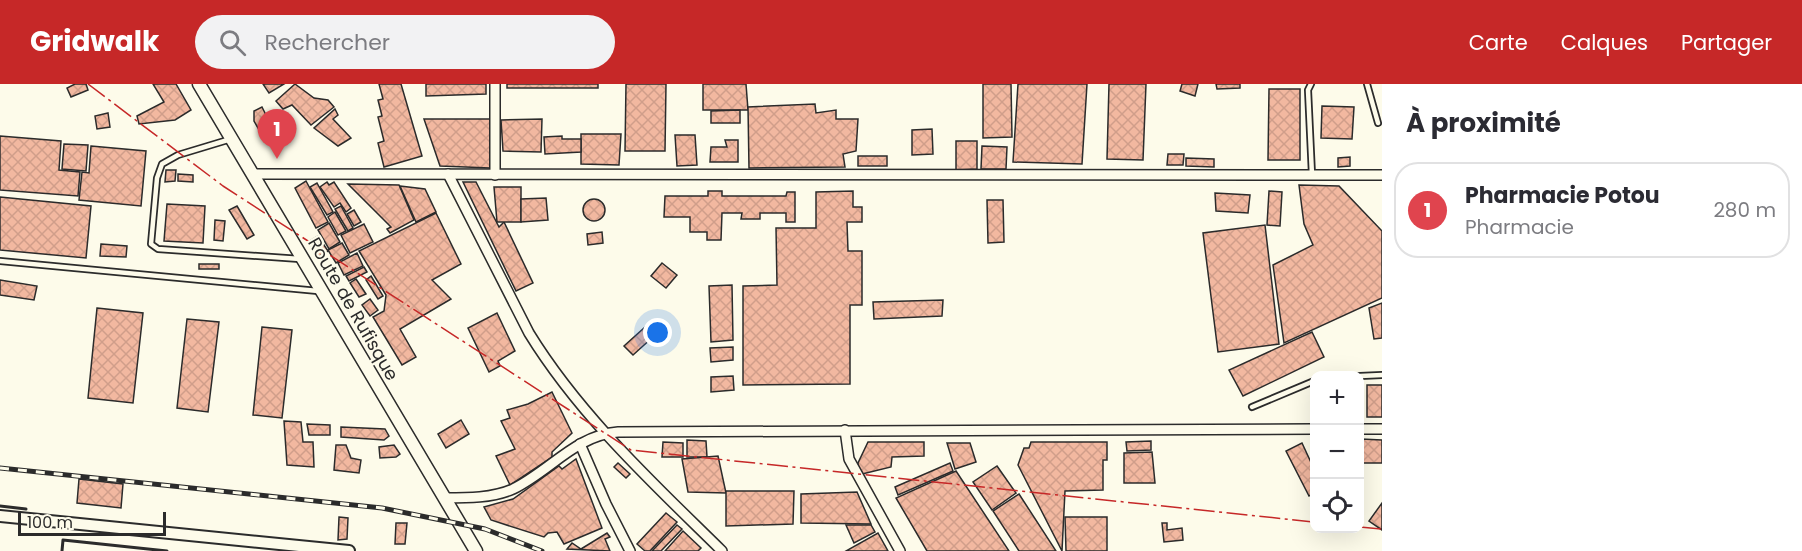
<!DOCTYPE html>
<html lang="fr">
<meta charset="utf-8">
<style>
body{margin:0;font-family:Poppins,sans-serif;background:#f2f2f3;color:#2b2b33}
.controls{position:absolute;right:18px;bottom:18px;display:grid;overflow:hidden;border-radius:12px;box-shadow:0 6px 24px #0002}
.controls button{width:54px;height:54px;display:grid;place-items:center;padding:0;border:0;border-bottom:2px solid #e1e1e2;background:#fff;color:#2b2b33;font:30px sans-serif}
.scale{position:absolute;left:18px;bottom:15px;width:148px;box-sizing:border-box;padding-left:6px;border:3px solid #2b2b2b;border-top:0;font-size:16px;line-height:21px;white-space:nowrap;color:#2b2b2b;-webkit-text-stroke:4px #fdfbea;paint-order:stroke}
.you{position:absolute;left:658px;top:249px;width:21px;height:21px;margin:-15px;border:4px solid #fff;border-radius:50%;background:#1a73e8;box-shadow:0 0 0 9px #1a73e833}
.badge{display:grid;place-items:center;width:39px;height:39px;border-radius:50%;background:#c62828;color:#fff;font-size:20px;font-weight:700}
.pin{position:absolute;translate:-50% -50px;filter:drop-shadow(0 2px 3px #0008)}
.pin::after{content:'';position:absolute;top:32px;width:21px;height:18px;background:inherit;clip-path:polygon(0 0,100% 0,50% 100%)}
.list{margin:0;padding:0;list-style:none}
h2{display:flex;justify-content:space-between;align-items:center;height:78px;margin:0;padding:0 24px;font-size:26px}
h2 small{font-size:20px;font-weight:400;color:#7c7c81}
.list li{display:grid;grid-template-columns:39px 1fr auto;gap:18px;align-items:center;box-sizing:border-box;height:96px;margin:0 12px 12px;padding:0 12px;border:2px solid #e1e1e2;border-radius:24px}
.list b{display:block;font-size:22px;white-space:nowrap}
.list p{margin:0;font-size:20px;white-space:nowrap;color:#7c7c81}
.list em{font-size:20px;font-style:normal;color:#7c7c81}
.icon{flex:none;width:33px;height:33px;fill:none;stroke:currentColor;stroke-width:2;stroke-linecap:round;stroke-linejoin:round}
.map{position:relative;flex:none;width:1382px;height:467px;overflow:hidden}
header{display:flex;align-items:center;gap:36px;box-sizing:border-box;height:84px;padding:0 30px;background:#c62828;color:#fff}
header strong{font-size:28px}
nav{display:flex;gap:33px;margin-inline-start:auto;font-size:21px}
.search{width:420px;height:54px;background:#f2f2f3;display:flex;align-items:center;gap:15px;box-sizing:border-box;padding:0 21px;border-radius:33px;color:#7c7c81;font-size:22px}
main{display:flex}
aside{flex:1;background:#fff}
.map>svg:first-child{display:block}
.building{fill:url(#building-cross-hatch);stroke:#2b2b2b;stroke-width:1.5}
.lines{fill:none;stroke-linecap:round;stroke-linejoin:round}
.service-casing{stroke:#2b2b2b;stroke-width:8}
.minor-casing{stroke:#2b2b2b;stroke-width:12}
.tertiary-casing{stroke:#2b2b2b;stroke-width:14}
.secondary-casing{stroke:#2b2b2b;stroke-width:15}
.service{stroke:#fdfbea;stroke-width:4.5}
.minor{stroke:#fdfbea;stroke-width:9}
.tertiary{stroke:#fdfbea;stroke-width:10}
.secondary{stroke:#fdfbea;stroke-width:12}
.rail-casing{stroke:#2b2b2b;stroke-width:5}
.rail{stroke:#fdfbea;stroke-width:3;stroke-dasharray:9;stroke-linecap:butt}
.wall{stroke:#2b2b2b;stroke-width:3}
.power{stroke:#c62828;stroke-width:1.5;stroke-dasharray:21 4.5 3 4.5;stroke-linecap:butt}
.labels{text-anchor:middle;stroke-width:4.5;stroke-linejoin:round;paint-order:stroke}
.street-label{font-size:18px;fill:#2b2b2b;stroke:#fdfbea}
</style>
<header>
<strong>Gridwalk</strong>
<div class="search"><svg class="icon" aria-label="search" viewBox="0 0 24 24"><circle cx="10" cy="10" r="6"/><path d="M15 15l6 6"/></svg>Rechercher</div>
<nav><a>Carte</a><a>Calques</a><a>Partager</a></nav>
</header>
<main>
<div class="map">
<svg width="1382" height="467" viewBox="0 0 1382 467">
<defs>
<pattern id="building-cross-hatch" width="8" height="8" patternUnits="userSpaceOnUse" patternTransform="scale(1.5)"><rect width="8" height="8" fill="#f2b8a0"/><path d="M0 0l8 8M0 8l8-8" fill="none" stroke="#d09e8a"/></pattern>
</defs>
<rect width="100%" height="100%" fill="#fdfbea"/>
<g class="building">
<path d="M75,0H86L88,6L71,13L67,4Z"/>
<path d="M153,0H176L191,26L175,36L139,40L137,32L164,18Z"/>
<path d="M263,0H284L269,9Z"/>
<path d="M295,0L314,14L328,16L334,23L311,41L292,21L283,25L276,17Z"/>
<path d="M379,0H401L422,72L384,83L378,59L384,57L378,33L382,32L378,16L383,15Z"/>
<path d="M426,0H486V10L426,12Z"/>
<rect x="507" y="0" width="91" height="4"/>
<path d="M626,0H666L665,67H625Z"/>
<path d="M703,0H746L748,26H703Z"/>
<path d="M983,0H1011L1012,53L983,54Z"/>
<path d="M1018,0H1087L1082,80L1013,78Z"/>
<path d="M1109,0H1146L1143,76L1107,75Z"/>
<path d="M1182,0H1198L1195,12L1180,7Z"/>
<path d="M1216,0H1240V4L1217,5Z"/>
<path d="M1269,5H1300V76H1268Z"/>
<path d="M815,20L816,29L836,26V35H858L856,67L843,70L845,83L749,84L748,23Z"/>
<path d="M1322,22L1354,23L1352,55L1321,54Z"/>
<path d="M262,23L266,31L272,28L274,32V37L268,40L273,48L263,53L254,37V27Z"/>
<path d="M335,25L338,31L333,35L351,54L338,62L314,44Z"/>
<path d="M740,26V39H711V27Z"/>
<path d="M108,29L110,43L97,45L95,32Z"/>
<path d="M424,35H490V84L440,82Z"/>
<path d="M542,35L541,68L503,67L501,36Z"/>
<path d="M932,45L933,70L912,71V46Z"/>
<path d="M581,50H621L619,81L581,80Z"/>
<path d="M675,51H695L697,81L677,82Z"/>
<path d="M0,52L61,57L59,86L80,88L78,112L0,106Z"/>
<path d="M562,52V55H581V68L545,70L544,53Z"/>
<path d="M725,56H738V78H710L711,63H727Z"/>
<path d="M956,57H977V85L956,86Z"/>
<path d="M64,60L88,61L86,87L62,85Z"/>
<path d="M91,62L146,67L141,122L79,116L82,88L89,89Z"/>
<path d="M982,62L1007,63L1006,85H981Z"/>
<path d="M1168,70H1184L1183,81H1167Z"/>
<rect x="858" y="72" width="29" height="10"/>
<path d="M1350,73V82L1338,83V74Z"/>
<path d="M1186,74L1214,75V83L1186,82Z"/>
<path d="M166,86H176L175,97L165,98Z"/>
<path d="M178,90L193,91V98L178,97Z"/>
<path d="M306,97L328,138L316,144L295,104Z"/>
<path d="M327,98L329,101L334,98L351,124L346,128L340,119L334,123L320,103Z"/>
<path d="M463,98H476L499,143L504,138L533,199L516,207Z"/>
<path d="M317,99L333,128L327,131L310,103Z"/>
<path d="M348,100L399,101L414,136L390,149L387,145L391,143Z"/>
<path d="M1299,101L1339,102L1382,147V214L1284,259L1273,181L1313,161L1304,140Z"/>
<path d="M400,102L425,105L436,128L416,138Z"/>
<path d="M494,103H521V138H497Z"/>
<path d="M708,107H722V112H786L787,108H795V138H786V129H760V135H741L742,129H722L721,156H707V148H690V133H664L665,112H708Z"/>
<path d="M853,107V123H862V138H847L848,167H862V221H850V300L743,301V202L777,201L776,144H816V108Z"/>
<path d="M1269,107L1282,108L1280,142L1267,141Z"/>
<path d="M1215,109L1250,111L1248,129L1216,127Z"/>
<path d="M0,113L91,122L86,174L0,166Z"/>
<path d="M546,114L548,136L521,138V115Z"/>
<circle cx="594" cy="126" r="11"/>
<path d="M987,116H1003L1004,158L988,159Z"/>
<path d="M167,120L205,122L203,159L164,157Z"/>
<path d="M237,122L254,151L247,155L229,126Z"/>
<path d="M341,122L353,144L348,147L335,125Z"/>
<path d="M354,126L361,138L354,142L347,130Z"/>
<path d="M335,128L346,147L338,151L328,133Z"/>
<path d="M436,129L461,180L432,196L451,215L400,245L416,273L402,281L373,233L384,227L386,211L359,167Z"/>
<path d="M215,136L225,137L223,157L214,156Z"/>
<path d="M329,139L340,158L329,165L318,146Z"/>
<path d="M364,140L373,158L350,169L341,151Z"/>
<path d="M1265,141L1279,260L1218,268L1203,149Z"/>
<path d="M602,148L603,159L588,161L587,150Z"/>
<path d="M318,152L328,167L318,173L308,158Z"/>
<path d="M342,159L349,171L336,179L328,166Z"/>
<path d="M101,160L127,162L126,173L100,172Z"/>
<path d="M357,169L363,182L344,191L338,179Z"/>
<path d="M662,179L677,191L666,204L651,192Z"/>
<rect x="199" y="180" width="20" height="5"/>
<path d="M364,183L367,188L349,197L346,192Z"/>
<path d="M371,192L383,212L378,215L366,196Z"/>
<path d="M356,195L366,210L359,213L350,199Z"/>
<path d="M0,196L37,202L34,216L0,211Z"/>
<path d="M732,201L733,256L711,258L709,202Z"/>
<path d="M370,215L378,226L370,232L362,221Z"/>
<path d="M943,216L942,232L874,235L873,218Z"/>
<path d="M1382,219V254L1374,255L1369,224Z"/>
<path d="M97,224L143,229L133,319L88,314Z"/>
<path d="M497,229L515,267L498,277L500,282L489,288L468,244Z"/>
<path d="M187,235L219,238L208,328L177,324Z"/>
<path d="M262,243L292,246L282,334L253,331Z"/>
<path d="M645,243L653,253L633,271L624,262Z"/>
<path d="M1312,248L1324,273L1243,312L1229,286Z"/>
<path d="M733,263V276L711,278L710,264Z"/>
<path d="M733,292L734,306L711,308V293Z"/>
<rect x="1367" y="301" width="15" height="32"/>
<path d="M552,308L572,349L552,368V373L510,401L496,372L515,365L501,337L510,334L507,326L528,320Z"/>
<path d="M461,336L469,350L446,364L438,350Z"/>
<path d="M284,337L301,338L303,358H313L314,383L287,381Z"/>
<path d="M307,340L330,341V351H309Z"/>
<path d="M341,343L385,345L389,352L384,356L341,353Z"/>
<path d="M1361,355L1382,356V379H1361Z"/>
<path d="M687,356L706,357L707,373H687Z"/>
<path d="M1151,357V366L1127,367L1126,358Z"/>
<path d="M663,358L683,359V373H662Z"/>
<path d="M868,358H924V372L892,373L891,383L858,391V379Z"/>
<path d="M1031,358H1107V376H1103V406L1065,407L1062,467L1018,381L1024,364H1029Z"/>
<path d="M947,359H970L976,378L955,385Z"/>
<path d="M1302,359L1314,385V409L1309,412L1286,367Z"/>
<path d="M336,361H346L351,374L361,376L359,389L334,386Z"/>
<path d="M394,361L400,370L396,373L380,374L379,363Z"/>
<path d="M1152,368L1155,399H1124V369Z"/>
<path d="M718,372L726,409L688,408L682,375Z"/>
<path d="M576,375L602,444L564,460L557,448L548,449L544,453L491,436L484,423L513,415L559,382L562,385Z"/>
<path d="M618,379L630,390L626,394L614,383Z"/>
<path d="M950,379L953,387L898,411L895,403Z"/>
<path d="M997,382L1016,409L992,426L973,398Z"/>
<path d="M956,387L1009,467H927L896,414Z"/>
<path d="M79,395L123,400L121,424L77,419Z"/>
<path d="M726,407H794L793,440L726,442Z"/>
<path d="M857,408L871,440L801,439V410Z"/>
<path d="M1019,410L1056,467H1019L993,427Z"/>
<path d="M1382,419V446L1369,437Z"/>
<path d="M666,429L677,438L650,467H645L637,460Z"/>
<path d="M339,433L348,434L347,455L338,456Z"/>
<path d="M1065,433H1107V467H1066Z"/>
<path d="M396,439H407L405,460H395Z"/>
<path d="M1162,439H1167V446L1182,444L1183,456L1164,458Z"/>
<path d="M677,441L682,445L661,467H652Z"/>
<path d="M846,441H871L875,448L854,459Z"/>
<path d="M683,447L701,464L698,467H665Z"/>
<path d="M607,449L610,453L605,455L610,467L567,465L572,459L581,465Z"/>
<path d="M878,449L888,467H846Z"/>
</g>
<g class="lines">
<g class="service-casing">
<g id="service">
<path d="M1311,0L1308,6L1312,91"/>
<path d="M1367,0L1378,39"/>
<path d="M231,55L178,71L162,80L157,94L151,160L158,165L300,175"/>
<path d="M0,177L318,207"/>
<path d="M1360,292L1382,291"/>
<path d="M1252,323L1314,297"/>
</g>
</g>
<g class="minor-casing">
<g id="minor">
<path d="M254,90L1382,91"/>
<path d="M448,90L529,249C580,332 653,399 722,467"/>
<path d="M495,91V0"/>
<path d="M1360,345H1382"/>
<path d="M845,346L849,375L900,467"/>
<path d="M580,360L606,420L630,467"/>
<path d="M445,414C467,414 493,414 513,405C550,387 576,351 618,348L1314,345"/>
</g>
</g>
<g class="tertiary-casing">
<path id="tertiary" d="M0,432L349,467"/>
</g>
<g class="secondary-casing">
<path id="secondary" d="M199,0L476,467"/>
</g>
<use href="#service" class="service"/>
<use href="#minor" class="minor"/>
<use href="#tertiary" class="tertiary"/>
<use href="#secondary" class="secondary"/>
<g class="rail-casing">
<path id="rail" d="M0,384L382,424L485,445L542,467"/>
</g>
<use href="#rail" class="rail"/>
<g class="wall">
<path d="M0,422L26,425"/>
<path d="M62,467L63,456L167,467"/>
</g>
<g class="power">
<path d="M88,0L223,102L631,366L1314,438"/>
<path d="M1360,443L1382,445"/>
</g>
</g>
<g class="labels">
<g class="street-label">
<text transform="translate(353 225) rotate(60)" y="6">Route de Rufisque</text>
</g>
</g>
</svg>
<div class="controls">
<button>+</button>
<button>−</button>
<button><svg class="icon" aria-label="locate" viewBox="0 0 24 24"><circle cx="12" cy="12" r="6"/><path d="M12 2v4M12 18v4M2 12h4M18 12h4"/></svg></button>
</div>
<div class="scale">100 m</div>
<div class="you"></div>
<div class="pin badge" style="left:277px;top:75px;background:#e0444e">1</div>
</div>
<aside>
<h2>À proximité<small></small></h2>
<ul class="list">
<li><span class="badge" style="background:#e0444e">1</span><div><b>Pharmacie Potou</b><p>Pharmacie</p></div><em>280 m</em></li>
</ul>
</aside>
</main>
